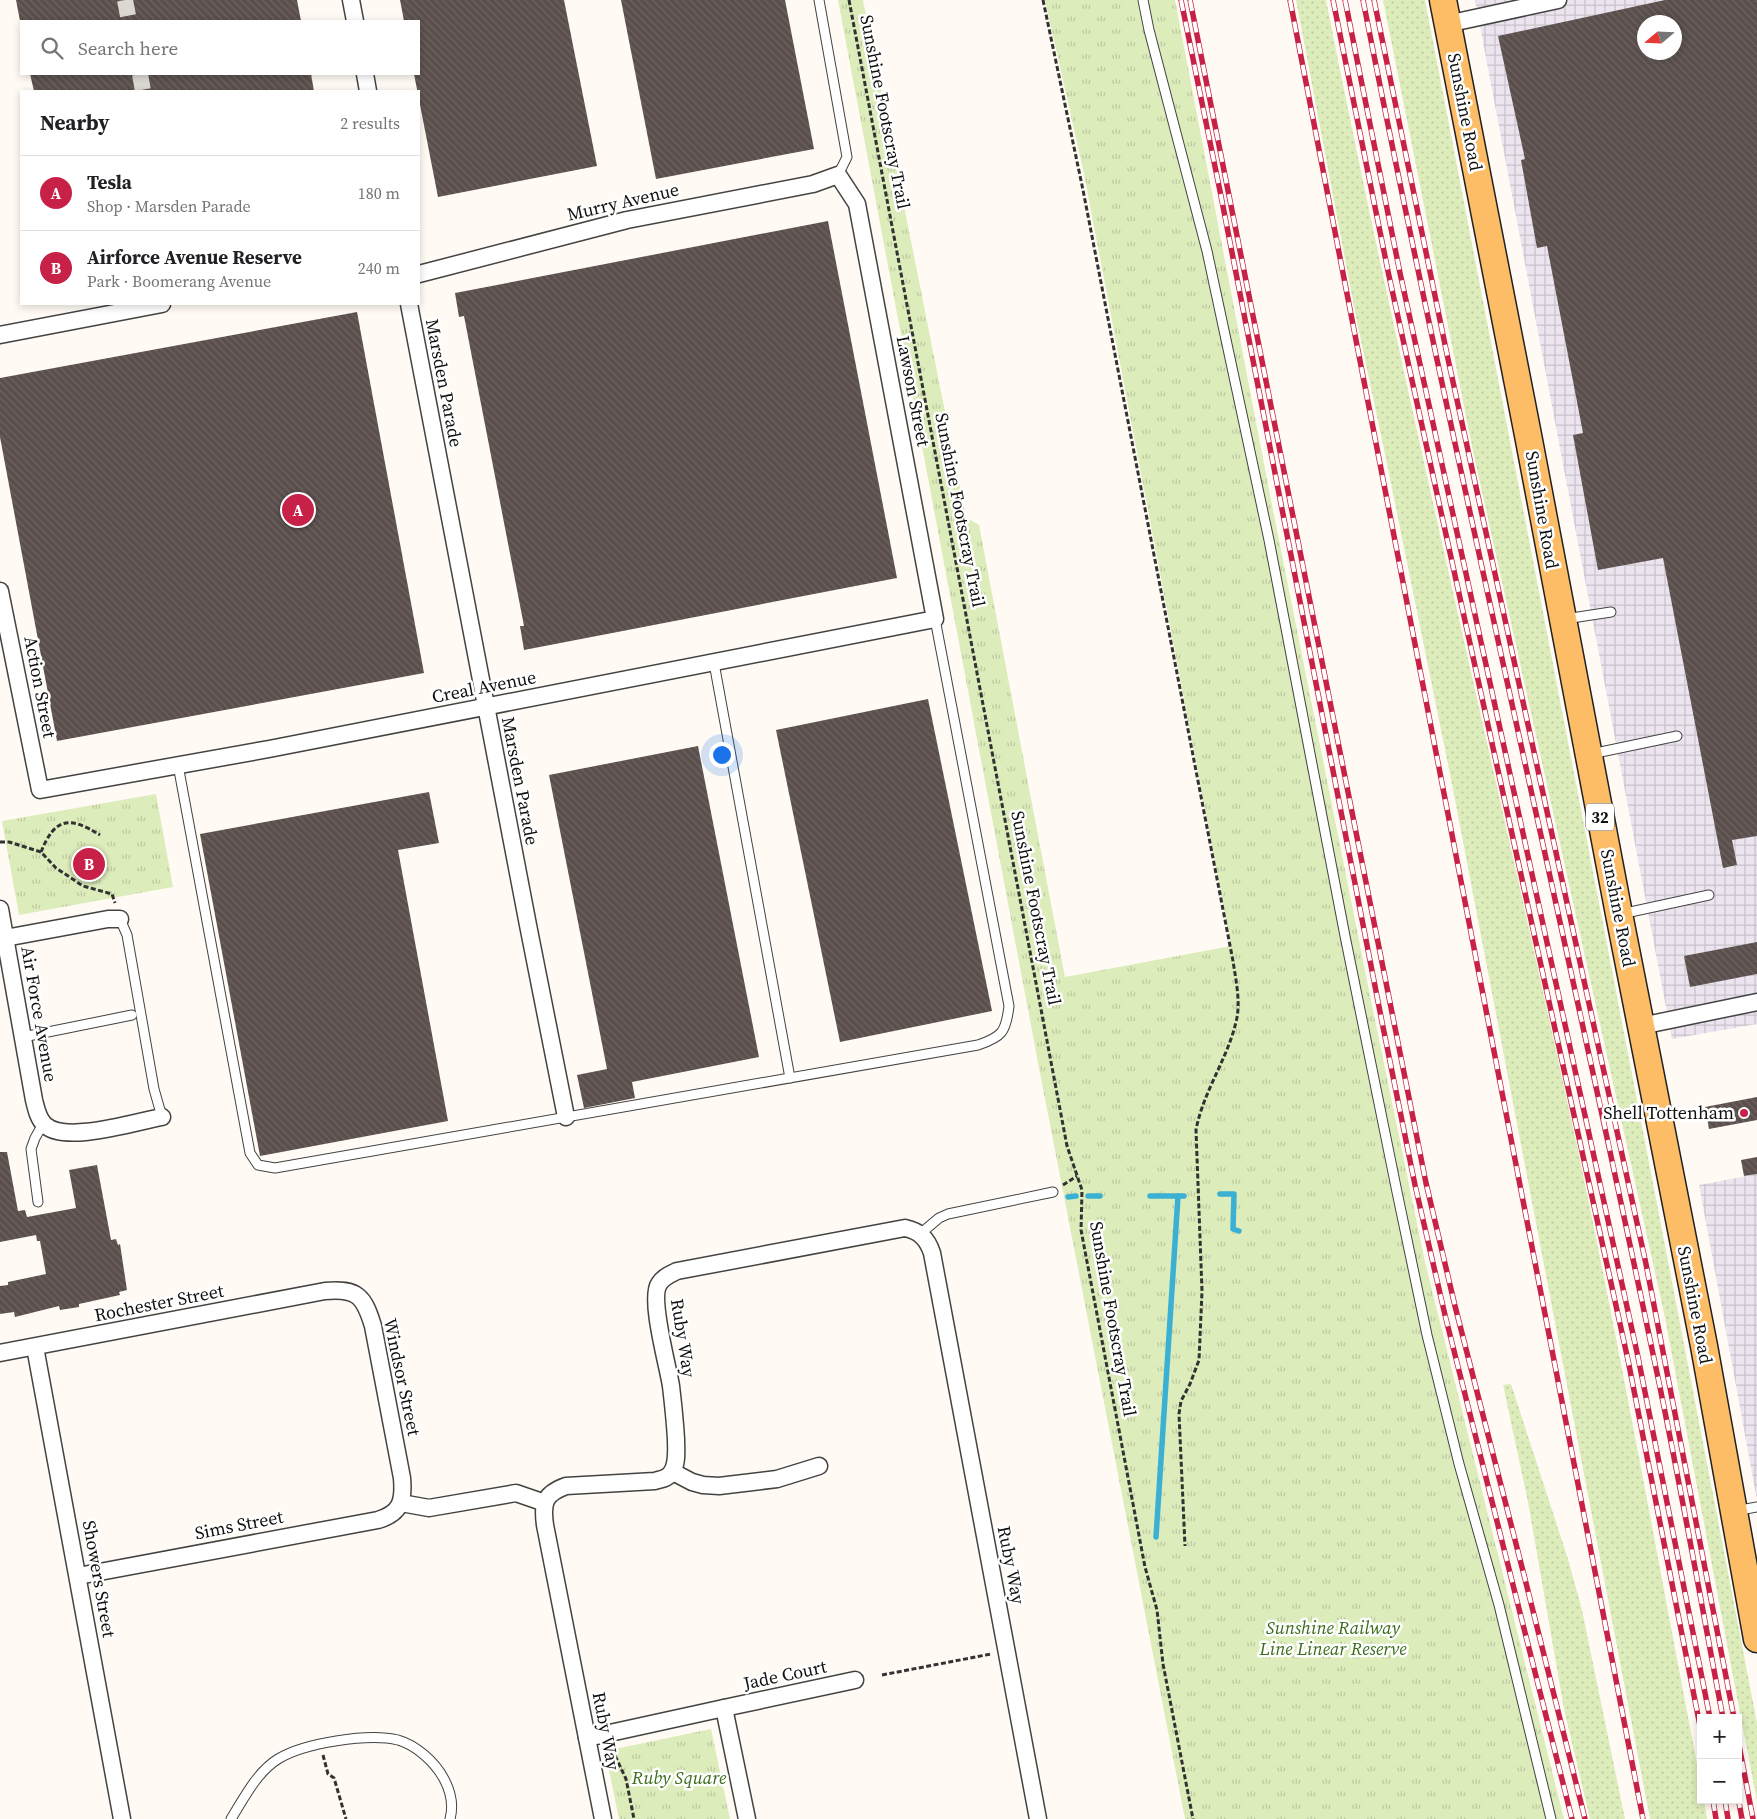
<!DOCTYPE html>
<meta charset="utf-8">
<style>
body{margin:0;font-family:"Source Serif 4",serif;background:#f2f2f2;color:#202124}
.controls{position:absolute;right:15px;bottom:15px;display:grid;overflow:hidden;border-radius:0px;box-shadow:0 2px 8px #0003}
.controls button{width:45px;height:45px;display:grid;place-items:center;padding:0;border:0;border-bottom:1px solid #e0e0e0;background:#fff;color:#202124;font:25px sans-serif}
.compass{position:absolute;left:1637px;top:15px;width:45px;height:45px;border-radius:50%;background:#fff;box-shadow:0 2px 8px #0003;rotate:251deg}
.you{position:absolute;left:721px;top:754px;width:18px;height:18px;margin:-12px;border:4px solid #fff;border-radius:50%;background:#1a73e8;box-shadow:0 0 0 8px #1a73e833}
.badge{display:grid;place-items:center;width:32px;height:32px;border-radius:50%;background:#c82147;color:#fff;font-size:16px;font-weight:700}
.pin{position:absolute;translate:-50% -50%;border:2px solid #fff;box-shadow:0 1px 5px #0006}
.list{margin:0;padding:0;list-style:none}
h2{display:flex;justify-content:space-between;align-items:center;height:65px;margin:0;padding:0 20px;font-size:21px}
h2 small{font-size:16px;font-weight:400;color:#757577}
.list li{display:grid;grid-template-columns:32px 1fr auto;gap:15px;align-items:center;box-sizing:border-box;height:75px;padding:0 20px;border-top:1px solid #e0e0e0}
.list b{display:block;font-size:19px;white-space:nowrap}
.list p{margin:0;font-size:16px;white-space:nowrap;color:#757577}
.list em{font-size:16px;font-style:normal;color:#757577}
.icon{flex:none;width:28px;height:28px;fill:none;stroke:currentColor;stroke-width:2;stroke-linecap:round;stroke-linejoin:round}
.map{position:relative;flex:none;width:1757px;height:1819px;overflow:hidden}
.search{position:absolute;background:#fff;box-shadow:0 2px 8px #0003;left:20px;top:20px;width:400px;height:55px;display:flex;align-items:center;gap:12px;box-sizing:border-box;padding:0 18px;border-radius:0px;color:#757577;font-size:19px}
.panel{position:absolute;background:#fff;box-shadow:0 2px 8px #0003;left:20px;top:90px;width:400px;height:215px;border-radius:0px}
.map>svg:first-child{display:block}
.industrial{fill:url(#industrial-grid);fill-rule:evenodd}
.grass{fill:url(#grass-dots)}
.park{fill:url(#park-tufts)}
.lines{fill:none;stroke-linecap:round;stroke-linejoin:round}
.stream{stroke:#3ab1d3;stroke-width:5.5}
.building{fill:url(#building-back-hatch);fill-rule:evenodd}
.street-tunnel{stroke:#dbd8d2;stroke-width:16;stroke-dasharray:16 8;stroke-linecap:butt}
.lane-casing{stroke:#434343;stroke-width:11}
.street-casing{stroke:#434343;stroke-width:19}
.primary-casing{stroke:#212121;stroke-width:29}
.path{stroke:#323232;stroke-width:3;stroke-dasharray:5 2.5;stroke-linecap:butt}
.lane{stroke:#fff;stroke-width:9}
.street{stroke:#fff;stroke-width:16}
.primary{stroke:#fdbd66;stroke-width:26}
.rail-casing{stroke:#c82147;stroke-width:5.5}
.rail{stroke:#fff;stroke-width:4;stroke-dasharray:11;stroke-linecap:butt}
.poi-dot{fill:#c82147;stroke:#fff;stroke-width:2}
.labels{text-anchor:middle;stroke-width:5;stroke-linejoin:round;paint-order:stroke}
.shield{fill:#fff;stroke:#585858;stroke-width:1}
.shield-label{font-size:16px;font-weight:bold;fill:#101010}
.street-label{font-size:18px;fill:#101010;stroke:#fff}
.poi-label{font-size:18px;fill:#101010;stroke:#fff;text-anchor:end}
.park-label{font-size:18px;font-style:italic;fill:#3b6c1c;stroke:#fff}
</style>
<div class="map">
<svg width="1757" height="1819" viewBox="0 0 1757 1819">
<defs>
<pattern id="industrial-grid" width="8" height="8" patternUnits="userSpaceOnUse" patternTransform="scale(1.25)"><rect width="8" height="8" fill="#ece5ef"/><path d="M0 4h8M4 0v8" fill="none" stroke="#c9c3cc"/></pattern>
<pattern id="grass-dots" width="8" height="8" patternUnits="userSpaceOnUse" patternTransform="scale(1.25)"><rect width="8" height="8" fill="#ddecbb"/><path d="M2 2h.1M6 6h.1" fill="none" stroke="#bdc9a0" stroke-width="1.8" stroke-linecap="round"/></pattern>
<pattern id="park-tufts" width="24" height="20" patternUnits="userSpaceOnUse" patternTransform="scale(1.25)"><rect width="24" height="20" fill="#ddecbb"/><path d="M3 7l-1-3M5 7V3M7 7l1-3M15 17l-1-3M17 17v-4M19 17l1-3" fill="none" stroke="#bdc9a0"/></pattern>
<pattern id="building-back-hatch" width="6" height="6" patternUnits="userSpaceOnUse" patternTransform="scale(1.25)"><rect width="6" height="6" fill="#5a4f4c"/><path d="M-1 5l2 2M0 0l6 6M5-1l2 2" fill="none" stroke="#6d6461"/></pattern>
</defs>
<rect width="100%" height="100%" fill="#fffbf4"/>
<g class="industrial">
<path d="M1475,0H1757V1024L1672,1039ZM1644,22H1674V52H1644Z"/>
<path d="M1757,1174V1500L1699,1185Z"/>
</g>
<g class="grass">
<path d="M1296,0H1326C1402,384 1494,764 1577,1146C1622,1358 1660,1572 1701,1785V1800H1704L1707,1819H1650L1452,784L1385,454L1356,317Z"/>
<path d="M1383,0H1425L1757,1723V1802L1664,1313L1473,451Z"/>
<path d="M1511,1384L1568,1559L1582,1610L1625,1819H1590L1564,1709L1528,1502L1503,1385Z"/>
</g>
<g class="park">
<path d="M838,0H863L966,517L979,525L1065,977L1231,946L1084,174L1045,0H1175L1270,495L1374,1015L1425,1262L1564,1819H1185L1039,1068Z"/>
<path d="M156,794L173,887L19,915L2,821Z"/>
<path d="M711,1729L730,1819H619L605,1751Z"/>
</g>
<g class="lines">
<g class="stream">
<path d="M1220,1194H1234L1233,1229L1239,1231"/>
<path d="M1088,1196H1100"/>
<path d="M1150,1196H1184"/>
<path d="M1068,1197L1076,1196"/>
<path d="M1156,1537L1178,1196"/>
</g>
</g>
<g class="building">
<path d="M16,0H297L301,21H20Z"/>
<path d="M400,0H564L597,166L438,197L414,74H419V21H404Z"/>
<path d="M621,0H785L814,149L656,179Z"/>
<path d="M1665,0H1757V836L1732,840L1737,865L1723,868L1663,558L1598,570L1573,435L1583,433L1547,246L1537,248L1521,160L1525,159L1498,36ZM1644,22H1674V52H1644Z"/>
<path d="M30,74H311L314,91H34Z"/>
<path d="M828,221L897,578L524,650L520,626H524L464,316L459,317L455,293Z"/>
<path d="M357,312L424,673L57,741L0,437V378Z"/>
<path d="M928,699L992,1011L840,1042L776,730Z"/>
<path d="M698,746L759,1057L632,1082L635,1098L584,1108L577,1075L607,1069L549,775Z"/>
<path d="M429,792L439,843L398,850L448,1121L260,1156L200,834Z"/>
<path d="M1757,942V974L1690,987L1684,956Z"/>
<path d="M1757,1097V1120L1709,1129L1705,1107Z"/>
<path d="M0,1152H7L18,1211L25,1210L27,1217L76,1208L69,1170L97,1165L111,1240L116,1239L118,1245L120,1244L127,1290L119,1292L120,1295L79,1304V1307L60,1310L59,1306L15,1317L14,1312L0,1314V1286L8,1285V1282L46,1274L40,1241H37L36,1235L0,1242Z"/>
<path d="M1757,1157V1174L1744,1176L1741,1160Z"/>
</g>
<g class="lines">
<g class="street-tunnel">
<path d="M125,0L129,21"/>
<path d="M140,74L143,91"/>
</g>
<g class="lane-casing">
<g id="lane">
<path d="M819,0L847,157L838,175"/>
<path d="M1143,0L1149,30L1207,251L1269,540L1345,936L1397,1192L1427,1335L1459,1464L1499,1605L1551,1819"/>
<path d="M1565,619L1611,612"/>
<path d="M714,663L790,1078"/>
<path d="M1591,754L1677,736"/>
<path d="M178,765L250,1153L258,1165L275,1168L978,1045C1002,1037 1006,1032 1009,1006L935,619"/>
<path d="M1621,914L1709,895"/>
<path d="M120,919L127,935L154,1089L162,1117"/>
<path d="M23,1037L132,1015"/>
<path d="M38,1202L31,1149L35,1138L43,1124"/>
<path d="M920,1234L939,1218L948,1214L1053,1192"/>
<path d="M1735,1511L1757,1507"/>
<path d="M231,1819C244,1798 257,1772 278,1759C304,1743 368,1733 398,1740C416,1745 435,1762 444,1779C451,1792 454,1804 450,1819"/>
</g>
</g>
<g class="street-casing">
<g id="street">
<path d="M351,0L355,21"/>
<path d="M1447,24L1558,0"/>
<path d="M365,74L368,91"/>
<path d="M409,304L528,925L566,1117"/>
<path d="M0,335L162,304"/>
<path d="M0,591L40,790L269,749L935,619L857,204L838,175L813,184L627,220L419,274"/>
<path d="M0,909L34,1100C36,1108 38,1119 45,1125C65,1144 135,1122 162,1117"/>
<path d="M5,938L108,919H120"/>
<path d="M1641,1026L1757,1002"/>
<path d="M35,1347L122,1819"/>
<path d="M0,1353L325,1291C357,1288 364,1296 373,1326L402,1478C404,1501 401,1513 378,1520L78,1576"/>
<path d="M673,1472L692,1482L703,1485L719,1486L777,1479L819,1466"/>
<path d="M401,1503L429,1508L516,1493L545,1503"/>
<path d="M724,1708L855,1680"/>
<path d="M587,1738L724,1708L747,1819"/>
<path d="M603,1819L545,1525C542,1503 544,1494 566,1486L655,1481C661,1479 667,1479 671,1473C678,1464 676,1450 676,1439C675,1422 673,1403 671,1386C668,1366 649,1299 659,1284C663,1277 671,1274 677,1271L905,1228C919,1231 927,1238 932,1253L1038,1819"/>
</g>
</g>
<g class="primary-casing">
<path id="primary" d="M1443,0L1528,435L1619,914L1704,1346L1757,1639"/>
</g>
<g class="path">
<path d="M849,0L1067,1146L1082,1190L1081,1230L1145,1567L1157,1610L1163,1664L1193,1819"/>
<path d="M1043,0L1083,190L1233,961C1236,981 1241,1003 1236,1022C1227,1060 1203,1092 1196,1130L1202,1291L1199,1360L1190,1384L1181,1401L1179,1414L1185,1546"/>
<path d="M0,842H9L41,852L56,868L83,886L112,894L115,903"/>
<path d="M41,852C55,817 70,816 100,835"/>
<path d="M1063,1185L1077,1176"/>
<path d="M882,1675L991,1654"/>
<path d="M612,1749L626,1779L634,1819"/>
<path d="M323,1755L328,1774L334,1778L346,1819"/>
</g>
<use href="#lane" class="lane"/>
<use href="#street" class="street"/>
<use href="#primary" class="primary"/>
<g class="rail-casing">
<g id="rail">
<path d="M1181,0L1220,191L1382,1022L1415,1185L1445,1315L1572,1819"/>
<path d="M1190,0L1426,1183L1455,1306L1524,1575L1585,1819"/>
<path d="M1290,0L1643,1819"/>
<path d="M1333,0L1389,276L1628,1360L1701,1731"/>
<path d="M1345,0L1400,273L1638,1357L1710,1718"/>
<path d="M1363,0C1452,453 1559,902 1653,1354C1679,1475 1700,1597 1723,1718"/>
<path d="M1374,0L1448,359L1646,1264L1734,1718"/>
<path d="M1738,1740L1753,1819"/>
<path d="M1738,1797L1742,1819"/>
<path d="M1713,1800L1716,1819"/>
<path d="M1725,1800L1728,1819"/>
</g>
</g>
<use href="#rail" class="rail"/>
</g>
<circle class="poi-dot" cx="1744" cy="1113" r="5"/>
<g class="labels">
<rect class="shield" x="1586" y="803.5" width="28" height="27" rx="4"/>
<g class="shield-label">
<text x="1600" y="823">32</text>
</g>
<g class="street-label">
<text transform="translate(885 112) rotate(79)" y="6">Sunshine Footscray Trail</text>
<text transform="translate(1465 112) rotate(79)" y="6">Sunshine Road</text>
<text transform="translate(623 202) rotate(-13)" y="6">Murry Avenue</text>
<text transform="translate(444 383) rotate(79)" y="6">Marsden Parade</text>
<text transform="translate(913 391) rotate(79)" y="6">Lawson Street</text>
<text transform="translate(960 510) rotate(79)" y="6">Sunshine Footscray Trail</text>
<text transform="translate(1542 510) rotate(80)" y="6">Sunshine Road</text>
<text transform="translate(40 687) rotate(79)" y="6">Action Street</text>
<text transform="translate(484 687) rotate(-11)" y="6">Creal Avenue</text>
<text transform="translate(520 781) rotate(79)" y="6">Marsden Parade</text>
<text transform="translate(1036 908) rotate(79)" y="6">Sunshine Footscray Trail</text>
<text transform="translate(1618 908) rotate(79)" y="6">Sunshine Road</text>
<text transform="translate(39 1014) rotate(80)" y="6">Air Force Avenue</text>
<text transform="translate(159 1303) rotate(-11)" y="6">Rochester Street</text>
<text transform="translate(1695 1305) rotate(79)" y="6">Sunshine Road</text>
<text transform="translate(1113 1319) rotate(80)" y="6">Sunshine Footscray Trail</text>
<text transform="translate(683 1338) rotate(81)" y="6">Ruby Way</text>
<text transform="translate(402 1377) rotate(78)" y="6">Windsor Street</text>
<text transform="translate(239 1525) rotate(-11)" y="6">Sims Street</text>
<text transform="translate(1011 1565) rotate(79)" y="6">Ruby Way</text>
<text transform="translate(99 1579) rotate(80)" y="6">Showers Street</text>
<text transform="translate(785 1675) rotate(-12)" y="6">Jade Court</text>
<text transform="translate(606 1731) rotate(79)" y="6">Ruby Way</text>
</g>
<g class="poi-label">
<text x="1734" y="1119">Shell Tottenham</text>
</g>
<g class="park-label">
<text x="1333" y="1634">Sunshine Railway<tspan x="1333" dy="21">Line Linear Reserve</tspan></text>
<text x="679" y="1784">Ruby Square</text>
</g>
</g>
</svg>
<div class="controls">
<button>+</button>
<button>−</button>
</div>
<svg class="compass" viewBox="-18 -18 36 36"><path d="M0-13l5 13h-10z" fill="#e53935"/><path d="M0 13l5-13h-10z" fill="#757577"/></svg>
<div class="you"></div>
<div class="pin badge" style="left:298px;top:510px">A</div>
<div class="pin badge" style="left:89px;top:864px">B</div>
<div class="search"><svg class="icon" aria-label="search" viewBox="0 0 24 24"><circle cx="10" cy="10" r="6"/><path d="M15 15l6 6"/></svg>Search here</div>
<section class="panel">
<h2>Nearby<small>2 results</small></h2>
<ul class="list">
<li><span class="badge">A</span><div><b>Tesla</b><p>Shop · Marsden Parade</p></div><em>180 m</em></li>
<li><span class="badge">B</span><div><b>Airforce Avenue Reserve</b><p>Park · Boomerang Avenue</p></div><em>240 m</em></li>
</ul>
</section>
</div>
